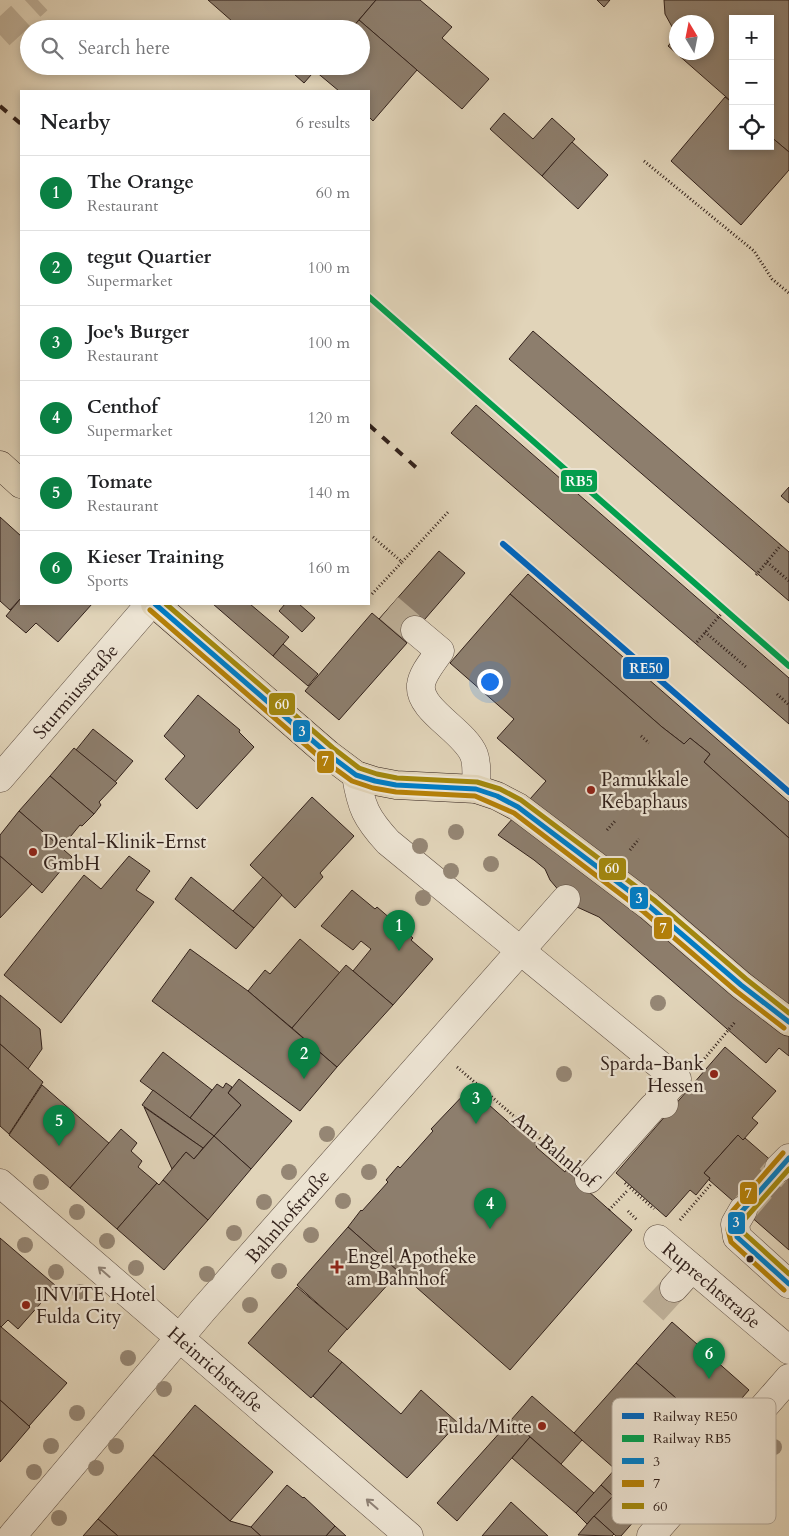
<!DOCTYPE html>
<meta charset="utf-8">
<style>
body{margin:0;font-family:Cardo,serif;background:#f2f2f2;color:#202124}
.controls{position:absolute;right:15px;top:15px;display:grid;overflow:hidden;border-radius:0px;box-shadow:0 2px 8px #0003}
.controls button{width:45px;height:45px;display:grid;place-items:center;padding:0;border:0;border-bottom:1px solid #e0e0e0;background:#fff;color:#202124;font:25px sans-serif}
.compass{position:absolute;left:669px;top:15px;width:45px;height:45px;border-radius:50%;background:#fff;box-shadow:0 2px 8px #0003;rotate:350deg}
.you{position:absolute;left:489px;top:681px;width:18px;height:18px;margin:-12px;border:4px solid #fff;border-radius:50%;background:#1a73e8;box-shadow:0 0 0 8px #1a73e833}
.badge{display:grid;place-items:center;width:32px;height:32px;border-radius:50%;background:#0b8043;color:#fff;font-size:16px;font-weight:700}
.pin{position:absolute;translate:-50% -41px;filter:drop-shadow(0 1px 2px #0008)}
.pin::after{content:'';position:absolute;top:26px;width:18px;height:15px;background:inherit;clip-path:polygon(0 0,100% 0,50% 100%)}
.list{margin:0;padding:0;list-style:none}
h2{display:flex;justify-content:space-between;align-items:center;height:65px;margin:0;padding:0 20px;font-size:21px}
h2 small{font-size:16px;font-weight:400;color:#757577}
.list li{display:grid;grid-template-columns:32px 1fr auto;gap:15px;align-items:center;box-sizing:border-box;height:75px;padding:0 20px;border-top:1px solid #e0e0e0}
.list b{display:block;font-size:19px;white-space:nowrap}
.list p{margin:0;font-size:16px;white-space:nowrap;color:#757577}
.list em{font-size:16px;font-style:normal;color:#757577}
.icon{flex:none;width:28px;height:28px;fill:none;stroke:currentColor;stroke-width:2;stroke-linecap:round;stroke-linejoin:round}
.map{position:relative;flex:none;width:789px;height:1536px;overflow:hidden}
.search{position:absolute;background:#fff;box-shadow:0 2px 8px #0003;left:20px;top:20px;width:350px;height:55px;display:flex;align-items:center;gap:12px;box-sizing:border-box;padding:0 18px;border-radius:28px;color:#757577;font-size:19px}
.panel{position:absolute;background:#fff;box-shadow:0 2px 8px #0003;left:20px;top:90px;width:350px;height:515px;border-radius:0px}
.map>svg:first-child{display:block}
.building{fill:#8d7e6d;stroke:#32211b}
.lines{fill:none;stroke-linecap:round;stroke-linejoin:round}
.minor-tunnel{stroke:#beb099;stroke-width:28;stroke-dasharray:28 14;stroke-linecap:butt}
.major-tunnel{stroke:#beb099;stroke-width:28;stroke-dasharray:28 14;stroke-linecap:butt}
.minor-casing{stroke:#5e4e42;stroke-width:29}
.major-casing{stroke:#32211b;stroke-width:29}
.path{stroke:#32211b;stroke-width:3;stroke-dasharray:1 2.5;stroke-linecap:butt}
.minor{stroke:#ece3d2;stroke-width:28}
.major{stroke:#e1d4b9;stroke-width:28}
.rail{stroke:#32211b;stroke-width:4;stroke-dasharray:9 9;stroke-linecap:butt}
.path-bridge{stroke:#32211b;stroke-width:3;stroke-dasharray:1 2.5;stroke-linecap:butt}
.bus-1-casing{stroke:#ece3d2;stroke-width:9}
.bus-2-casing{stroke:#ece3d2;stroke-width:9}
.bus-3-casing{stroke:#ece3d2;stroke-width:9}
.bus-1{stroke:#007dc6;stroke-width:5}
.bus-2{stroke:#b48009;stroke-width:5}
.bus-3{stroke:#a2880e;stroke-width:5}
.rail-1-casing{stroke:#ece3d2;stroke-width:10}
.rail-2-casing{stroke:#ece3d2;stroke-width:10}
.rail-1{stroke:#0065bd;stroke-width:6}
.rail-2{stroke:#029f4e;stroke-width:6}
.tree{fill:#958674}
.oneway{stroke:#8f8276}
.poi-dot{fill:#8f2418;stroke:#ece3d2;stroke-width:2}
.bus-dot{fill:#32211b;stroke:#ece3d2;stroke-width:2}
.labels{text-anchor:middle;stroke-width:4.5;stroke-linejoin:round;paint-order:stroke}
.street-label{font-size:19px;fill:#32211b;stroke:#ece3d2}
.poi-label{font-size:19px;fill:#32211b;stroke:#ece3d2;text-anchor:start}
.key{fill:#ece3d2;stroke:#b4a99b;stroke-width:1}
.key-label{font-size:14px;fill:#32211b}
.line-badge{stroke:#ece3d2;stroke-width:2}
.badge-label{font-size:14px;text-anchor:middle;font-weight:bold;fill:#fff}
</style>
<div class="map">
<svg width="789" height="1536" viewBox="0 0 789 1536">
<rect width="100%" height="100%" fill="#e1d4b9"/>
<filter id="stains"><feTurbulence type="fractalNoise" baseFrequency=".004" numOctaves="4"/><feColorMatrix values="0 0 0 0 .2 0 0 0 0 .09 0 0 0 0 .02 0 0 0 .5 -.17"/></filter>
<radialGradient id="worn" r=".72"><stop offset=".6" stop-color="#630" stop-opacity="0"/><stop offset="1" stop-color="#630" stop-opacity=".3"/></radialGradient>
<g class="building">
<path d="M208,0H376L351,29H241Z"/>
<path d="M376,0H420L452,27L442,38L489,79L462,109L359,20Z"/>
<path d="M597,0H610L604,7Z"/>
<path d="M664,0H789V152L770,136V19H733V103L668,46L676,37V52H706V22H676V34L665,14Z"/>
<path d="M359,20L417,70L373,121L369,117V91H339L315,71L319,66H361V29H351Z"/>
<path d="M285,66H319L304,83Z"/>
<path d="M725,97L733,103V146H770V136L789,152V170L741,225L671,161Z"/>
<path d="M504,113L533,139L552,118L575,139L542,176L490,129Z"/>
<path d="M572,142L608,175L578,209L542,176Z"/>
<path d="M533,331L789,552V601L509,359Z"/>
<path d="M476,405L789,678V724L451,433Z"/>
<path d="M789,487V503L781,496Z"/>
<path d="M0,517L21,536V598L10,610L0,601Z"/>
<path d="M439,551L465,573L405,642L379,619Z"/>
<path d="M528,574L789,802V838L704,762L710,754L690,738L684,744L662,727L510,594Z"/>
<path d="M510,594L662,727L684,744L690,738L710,754L704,762L789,838V1056L779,1048L766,1063L599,917L577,907L566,899L550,880L545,869L534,860L498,835L546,781L497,738L514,719L450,663Z"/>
<path d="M21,598V604H92L58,642L36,623L26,633L6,616Z"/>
<path d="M213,604H250L289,637L273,656Z"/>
<path d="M285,604H299L315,618L302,632L279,611Z"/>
<path d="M372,613L407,643L339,720L305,691Z"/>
<path d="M283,644L318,674L308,686L273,656Z"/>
<path d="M198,695L240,730L239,732L254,747L197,809L165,779L185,756L164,736Z"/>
<path d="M93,729L133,761L115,782L76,750Z"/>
<path d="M74,748L117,783L99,802L101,805L94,814L50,776Z"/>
<path d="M50,776L94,814L82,826L80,825L61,848L19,811Z"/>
<path d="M312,797L354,836L320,873L323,877L295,908L250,865Z"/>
<path d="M19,811L72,857L42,893L0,856V835Z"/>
<path d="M0,856L32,884L0,918Z"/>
<path d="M129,856L150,871L136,890L154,902L61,1023L4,975L84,875L101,889Z"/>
<path d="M191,877L254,928L236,949L175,899Z"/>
<path d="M263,877L282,895L254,928L233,911Z"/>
<path d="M352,890L375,909L377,907L413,938L411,940L433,959L393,1005L353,971L371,949L361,941L353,950L321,926Z"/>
<path d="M300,939L340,973L292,1028L248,991L265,970L270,974Z"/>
<path d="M190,949L248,991L337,1067L300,1111L152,1001Z"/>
<path d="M346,965L393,1005L337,1067L292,1028Z"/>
<path d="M0,995L40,1029L42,1049L28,1069L0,1044Z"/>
<path d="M0,1044L43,1082L9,1134L0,1126Z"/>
<path d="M725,1047L776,1091L752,1118L758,1123L743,1140L738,1135L704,1173L710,1178L696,1195L690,1190L666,1217L616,1173Z"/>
<path d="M163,1052L212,1090L190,1118L140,1081Z"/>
<path d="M239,1079L292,1121L251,1169L214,1136L241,1105L228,1093Z"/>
<path d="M226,1083L232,1087L228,1093L241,1105L214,1136L190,1118L217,1084L223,1088Z"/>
<path d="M42,1085L110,1144L70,1188L9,1135Z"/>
<path d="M470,1088L515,1128L517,1127L538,1145L536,1147L565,1172L566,1170L580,1182L579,1183L632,1230L510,1370L348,1227L361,1210L362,1211L388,1182L386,1180L398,1166L400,1168L433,1131L431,1129Z"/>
<path d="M153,1090L214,1136L203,1148L142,1105Z"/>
<path d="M144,1107L171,1126L203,1148L194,1159L186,1152L172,1169Z"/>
<path d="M121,1129L137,1143L131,1151L142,1161L138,1167L157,1183L117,1229L70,1188Z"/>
<path d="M738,1135L743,1140L745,1138L789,1176V1250L709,1180L710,1178L704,1173Z"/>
<path d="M214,1136L251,1169L208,1220L163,1180L186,1152L194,1159Z"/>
<path d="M163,1180L208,1220L164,1270L117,1229L157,1183L159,1185Z"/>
<path d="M348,1227L399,1272L347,1330L297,1285Z"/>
<path d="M0,1238L56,1286L18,1329L8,1320L1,1327L0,1326Z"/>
<path d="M297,1287L347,1329L328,1351L342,1362L311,1398L248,1343Z"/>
<path d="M672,1322L749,1390L621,1536H616L594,1516L613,1496L601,1485L677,1399L636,1363Z"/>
<path d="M0,1326L67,1383L29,1426L0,1400Z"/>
<path d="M342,1362L401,1414L421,1390L458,1423L407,1478L313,1396Z"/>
<path d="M636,1363L677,1399L615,1469L574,1433Z"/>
<path d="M532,1396L582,1440L561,1464L511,1420Z"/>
<path d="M0,1400L30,1427L0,1462Z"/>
<path d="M195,1405L273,1472L230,1521L153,1455Z"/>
<path d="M511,1420L530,1437L457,1521L437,1503Z"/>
<path d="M530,1437L594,1493L576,1513L512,1458Z"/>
<path d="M153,1455L230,1521L251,1527L261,1536H118L98,1519Z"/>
<path d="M287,1485L303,1498L304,1497L335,1526L326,1536H261L251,1527Z"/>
<path d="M601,1485L613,1496L587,1524L576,1513Z"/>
<path d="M511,1502L548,1536H482Z"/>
<path d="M594,1516L614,1534L612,1536L578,1535Z"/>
<path d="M98,1519L118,1536H83Z"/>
<path d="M335,1526L346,1536H326Z"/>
</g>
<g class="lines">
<g class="minor-tunnel">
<path d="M389,608L415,630"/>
<path d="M743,1210L779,1168"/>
<path d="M653,1311L674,1288"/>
</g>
<path class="major-tunnel" d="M0,35L38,0"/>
<g class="minor-casing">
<g id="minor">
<path d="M415,630L440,651C434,660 422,674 421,685C418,710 465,731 474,755C478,766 476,778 476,789"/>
<path d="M356,775C361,807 366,818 388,842L677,1079L659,1099L664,1104"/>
<path d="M0,778L150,604"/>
<path d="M779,1168L789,1158"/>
<path d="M589,1179L653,1107"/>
<path d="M0,1183L409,1536"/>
<path d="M743,1210L735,1224L737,1237L789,1284"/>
<path d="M658,1239L789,1350"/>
<path d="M674,1288L692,1268"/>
<path d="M12,1536L203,1310L566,899"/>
<path d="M651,1536L789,1378"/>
</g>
</g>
<g class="major-casing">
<g id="major">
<path d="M0,465L21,484"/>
<path d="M155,604L328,754L356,775L375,781L396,785L476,789L497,796L518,807L649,906L741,985L789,1022"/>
</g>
</g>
<g class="path">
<path d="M644,161L754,251L772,279L789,293"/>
<path d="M373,537L402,562L449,511"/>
<path d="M767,562L789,581"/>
<path d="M756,575L781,545"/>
<path d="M372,594L402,562"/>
<path d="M705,632L746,667"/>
<path d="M697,642L721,614"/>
<path d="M777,694L789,705"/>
<path d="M641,736L649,743"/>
<path d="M607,830L616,820"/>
<path d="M630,850L639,839"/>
<path d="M700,1064L735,1022"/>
<path d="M457,1067L566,1161"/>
<path d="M625,1183L654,1209"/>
<path d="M628,1211L637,1220"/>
<path d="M680,1220L712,1183"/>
</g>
<use href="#minor" class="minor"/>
<use href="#major" class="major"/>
<g class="rail">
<path d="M0,106L21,124"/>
<path d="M369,425L419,470"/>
</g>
<path class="path-bridge" d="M609,1210L628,1190"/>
<g class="bus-1-casing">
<g id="bus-1">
<path d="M155,604L328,754L356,775L375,781L396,785L476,789L497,796L518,807L649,906L741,985L789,1022"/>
<path d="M789,1158L736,1218L737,1237L789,1284"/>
</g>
</g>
<g class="bus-2-casing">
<g id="bus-2">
<path d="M150,610L323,760L352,781L373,788L396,792L475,796L514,813L644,912L736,991L784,1028"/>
<path d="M783,1153L730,1214L728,1230L731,1242L784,1290"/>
</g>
</g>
<g class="bus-3-casing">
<g id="bus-3">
<path d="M166,604L333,748L359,768L377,774L397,778L477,782L500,789L521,800L654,900L746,979L789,1013"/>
<path d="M789,1169L743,1221L744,1233L789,1274"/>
</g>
</g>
<use href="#bus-1" class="bus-1"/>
<use href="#bus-2" class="bus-2"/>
<use href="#bus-3" class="bus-3"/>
<g class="rail-1-casing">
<path id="rail-1" d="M503,544L789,792"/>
</g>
<g class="rail-2-casing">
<path id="rail-2" d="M369,297L789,666"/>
</g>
<use href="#rail-1" class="rail-1"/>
<use href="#rail-2" class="rail-2"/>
</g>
<g class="tree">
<circle cx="456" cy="832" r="8"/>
<circle cx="420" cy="846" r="8"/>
<circle cx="491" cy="864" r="8"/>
<circle cx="451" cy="871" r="8"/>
<circle cx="423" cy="898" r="8"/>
<circle cx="658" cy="1003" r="8"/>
<circle cx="564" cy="1074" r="8"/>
<circle cx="327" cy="1134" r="8"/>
<circle cx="289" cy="1172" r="8"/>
<circle cx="369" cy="1172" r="8"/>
<circle cx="41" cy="1182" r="8"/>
<circle cx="343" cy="1201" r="8"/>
<circle cx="264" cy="1202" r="8"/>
<circle cx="77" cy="1212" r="8"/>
<circle cx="234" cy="1233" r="8"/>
<circle cx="311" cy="1235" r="8"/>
<circle cx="107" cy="1241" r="8"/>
<circle cx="25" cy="1245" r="8"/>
<circle cx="136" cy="1268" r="8"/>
<circle cx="279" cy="1271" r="8"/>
<circle cx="56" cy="1272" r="8"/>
<circle cx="207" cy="1274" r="8"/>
<circle cx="80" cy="1292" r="8"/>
<circle cx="250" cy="1305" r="8"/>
<circle cx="128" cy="1358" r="8"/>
<circle cx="164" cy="1389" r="8"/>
<circle cx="77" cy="1413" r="8"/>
<circle cx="51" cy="1446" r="8"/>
<circle cx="116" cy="1446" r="8"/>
<circle cx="774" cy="1447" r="8"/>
<circle cx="96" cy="1468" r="8"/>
<circle cx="34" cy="1472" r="8"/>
<circle cx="59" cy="1518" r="8"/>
</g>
<defs><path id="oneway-shaft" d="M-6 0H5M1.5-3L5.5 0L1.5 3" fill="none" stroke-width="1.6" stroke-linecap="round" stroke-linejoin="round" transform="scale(1.25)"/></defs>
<g class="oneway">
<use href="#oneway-shaft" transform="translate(104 1272) rotate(-139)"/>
<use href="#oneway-shaft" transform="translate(372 1504) rotate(-139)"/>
</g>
<g class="poi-dot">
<circle cx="591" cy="790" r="5"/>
<circle cx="33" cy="852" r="5"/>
<circle cx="714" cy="1074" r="5"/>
<path d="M334.5 1259.5h5v5h5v5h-5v5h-5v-5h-5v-5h5z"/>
<circle cx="26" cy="1305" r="5"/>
<circle cx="542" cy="1426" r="5"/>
</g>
<circle class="bus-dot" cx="750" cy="1259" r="4.5"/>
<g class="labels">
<g class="street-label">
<text transform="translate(75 691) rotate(-49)" y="7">Sturmiusstraße</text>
<text transform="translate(555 1149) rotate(40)" y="7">Am Bahnhof</text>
<text transform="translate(287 1216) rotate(-49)" y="7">Bahnhofstraße</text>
<text transform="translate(712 1285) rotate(40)" y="7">Ruprechtstraße</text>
<text transform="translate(216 1369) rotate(41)" y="7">Heinrichstraße</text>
</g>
<g class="poi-label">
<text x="601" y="786">Pamukkale<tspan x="601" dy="22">Kebaphaus</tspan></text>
<text x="43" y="848">Dental-Klinik-Ernst<tspan x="43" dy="22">GmbH</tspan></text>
<text x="704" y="1070" text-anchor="end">Sparda-Bank<tspan x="704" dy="22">Hessen</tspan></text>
<text x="347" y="1263">Engel Apotheke<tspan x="347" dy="22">am Bahnhof</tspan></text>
<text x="36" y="1301">INVITE Hotel<tspan x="36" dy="22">Fulda City</tspan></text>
<text x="532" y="1433" text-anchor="end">Fulda/Mitte</text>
</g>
</g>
<rect x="612" y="1398" width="164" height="126" rx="8" class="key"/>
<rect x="622" y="1413" width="22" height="6" fill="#0065bd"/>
<rect x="622" y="1435" width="22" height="7" fill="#029f4e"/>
<rect x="622" y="1458" width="22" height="6" fill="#007dc6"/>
<rect x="622" y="1480" width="22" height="7" fill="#b48009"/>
<rect x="622" y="1503" width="22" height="6" fill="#a2880e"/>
<g class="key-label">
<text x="653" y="1421">Railway RE50</text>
<text x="653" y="1443">Railway RB5</text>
<text x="653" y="1466">3</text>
<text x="653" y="1488">7</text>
<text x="653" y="1511">60</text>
</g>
<g class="line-badge">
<rect x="560" y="469" width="38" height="24" rx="5" fill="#029f4e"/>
<rect x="622" y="656" width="48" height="24" rx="5" fill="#0065bd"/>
<rect x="268" y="692" width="28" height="24" rx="5" fill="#a2880e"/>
<rect x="292" y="719" width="19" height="24" rx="5" fill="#007dc6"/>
<rect x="316" y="750" width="19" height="24" rx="5" fill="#b48009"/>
<rect x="598" y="857" width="29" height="24" rx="5" fill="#a2880e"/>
<rect x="629" y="886" width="20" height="24" rx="5" fill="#007dc6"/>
<rect x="653" y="916" width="20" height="24" rx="5" fill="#b48009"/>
<rect x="739" y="1181" width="19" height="24" rx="5" fill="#b48009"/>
<rect x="727" y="1211" width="19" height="24" rx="5" fill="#007dc6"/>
</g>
<g class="badge-label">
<text x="579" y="486">RB5</text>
<text x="646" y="673">RE50</text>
<text x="282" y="709">60</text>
<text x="302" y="736">3</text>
<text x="325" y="766">7</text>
<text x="612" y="873">60</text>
<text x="639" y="903">3</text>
<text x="663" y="933">7</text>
<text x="748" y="1198">7</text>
<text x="736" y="1227">3</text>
</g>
<rect width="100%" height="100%" filter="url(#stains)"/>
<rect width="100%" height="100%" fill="url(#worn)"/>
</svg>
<div class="controls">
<button>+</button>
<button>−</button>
<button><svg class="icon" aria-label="locate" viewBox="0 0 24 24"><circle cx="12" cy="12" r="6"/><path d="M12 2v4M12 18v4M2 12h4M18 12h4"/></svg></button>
</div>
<svg class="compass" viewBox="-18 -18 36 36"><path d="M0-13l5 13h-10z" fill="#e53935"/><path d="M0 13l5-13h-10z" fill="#757577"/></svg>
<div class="you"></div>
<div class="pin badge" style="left:399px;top:951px">1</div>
<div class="pin badge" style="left:304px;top:1079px">2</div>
<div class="pin badge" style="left:476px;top:1124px">3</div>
<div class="pin badge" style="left:490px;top:1229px">4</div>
<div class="pin badge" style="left:59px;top:1146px">5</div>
<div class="pin badge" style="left:709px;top:1379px">6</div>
<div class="search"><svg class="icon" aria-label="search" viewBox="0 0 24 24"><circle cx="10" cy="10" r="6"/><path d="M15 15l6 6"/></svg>Search here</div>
<section class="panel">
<h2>Nearby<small>6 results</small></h2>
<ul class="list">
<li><span class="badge">1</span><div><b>The Orange</b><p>Restaurant</p></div><em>60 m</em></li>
<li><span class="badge">2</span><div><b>tegut Quartier</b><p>Supermarket</p></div><em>100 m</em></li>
<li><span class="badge">3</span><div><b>Joe's Burger</b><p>Restaurant</p></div><em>100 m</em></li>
<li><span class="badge">4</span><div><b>Centhof</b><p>Supermarket</p></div><em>120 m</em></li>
<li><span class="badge">5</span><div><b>Tomate</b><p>Restaurant</p></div><em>140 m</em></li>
<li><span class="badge">6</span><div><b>Kieser Training</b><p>Sports</p></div><em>160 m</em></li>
</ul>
</section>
</div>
